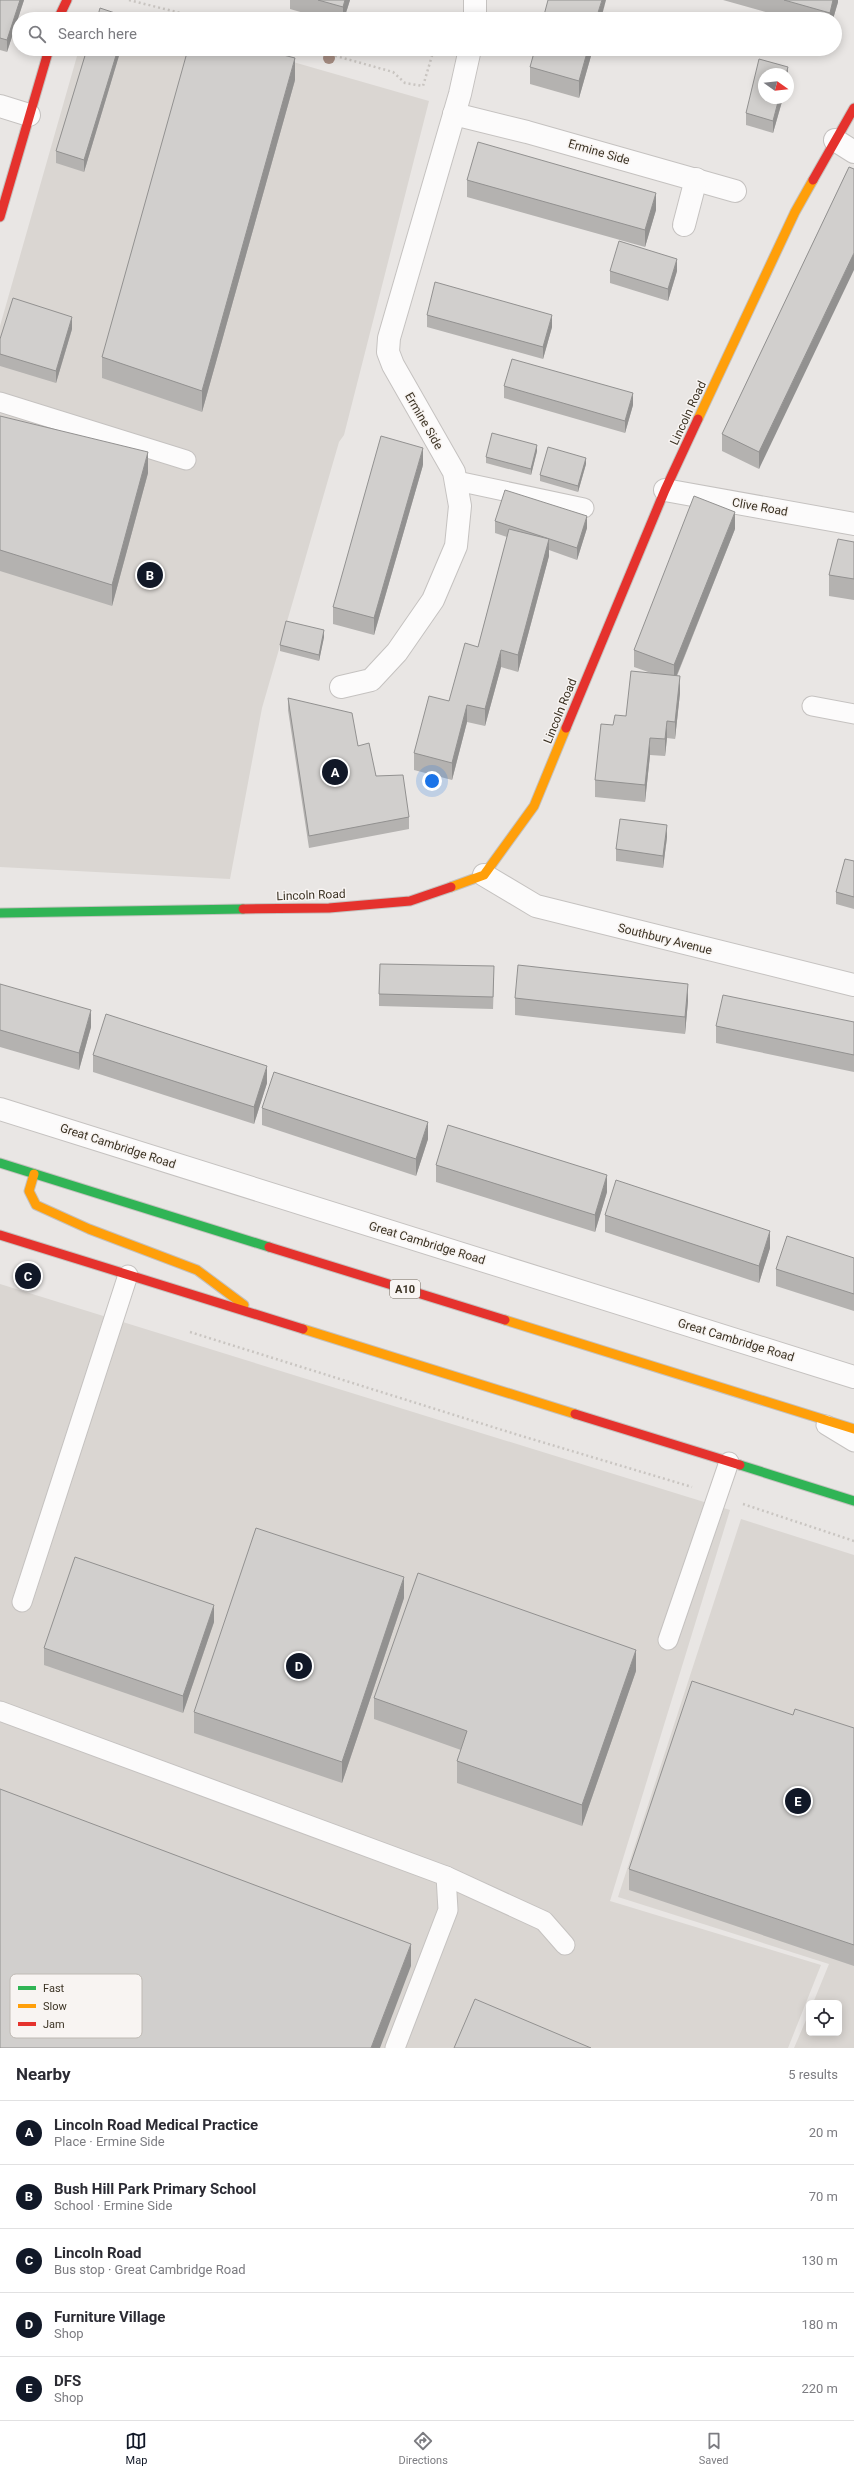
<!DOCTYPE html>
<meta charset="utf-8">
<style>
body{margin:0;font-family:Roboto,sans-serif;background:#f7f7f7;color:#2b2b33}
.controls{position:absolute;right:12px;bottom:12px;display:grid;overflow:hidden;border-radius:6px;box-shadow:0 2px 10px #0003}
.controls button{width:36px;height:36px;display:grid;place-items:center;padding:0;border:0;border-bottom:1px solid #e1e1e2;background:#fff;color:#2b2b33;font:20px sans-serif}
.compass{position:absolute;left:758px;top:68px;width:36px;height:36px;border-radius:50%;background:#fff;box-shadow:0 2px 10px #0003;rotate:105deg}
.you{position:absolute;left:432px;top:781px;width:14px;height:14px;margin:-10px;border:3px solid #fff;border-radius:50%;background:#1a73e8;box-shadow:0 0 0 6px #1a73e833}
.badge{display:grid;place-items:center;width:26px;height:26px;border-radius:50%;background:#111827;color:#fff;font-size:13px;font-weight:700}
.pin{position:absolute;translate:-50% -50%;border:2px solid #fff;box-shadow:0 1px 4px #0006}
.list{margin:0;padding:0;list-style:none}
h2{display:flex;justify-content:space-between;align-items:center;height:52px;margin:0;padding:0 16px;font-size:17px}
h2 small{font-size:13px;font-weight:400;color:#7c7c81}
.list li{display:grid;grid-template-columns:26px 1fr auto;gap:12px;align-items:center;box-sizing:border-box;height:64px;padding:0 16px;border-top:1px solid #e1e1e2}
.list b{display:block;font-size:15px;white-space:nowrap}
.list p{margin:0;font-size:13px;white-space:nowrap;color:#7c7c81}
.list em{font-size:13px;font-style:normal;color:#7c7c81}
.icon{flex:none;width:22px;height:22px;fill:none;stroke:currentColor;stroke-width:2;stroke-linecap:round;stroke-linejoin:round}
.map{position:relative;flex:none;width:854px;height:2048px;overflow:hidden}
.search{position:absolute;background:#fff;box-shadow:0 2px 10px #0003;left:12px;right:12px;top:12px;height:44px;display:flex;align-items:center;gap:10px;box-sizing:border-box;padding:0 14px;border-radius:22px;color:#7c7c81;font-size:15px}
.sheet{height:372px;background:#fff}
nav{display:flex;justify-content:space-around;align-items:center;box-sizing:border-box;height:56px;border-top:1px solid #e1e1e2;background:#fff;font-size:11px;color:#7c7c81}
nav a{display:grid;justify-items:center;gap:2px}
nav .on{color:#111827}
.map>svg:first-child{display:block}
.built{fill:#dad6d2}
.lines{fill:none;stroke-linecap:round;stroke-linejoin:round}
.lane-casing{stroke:#c5c2c0;stroke-width:21}
.street-casing{stroke:#c5c2c0;stroke-width:24}
.fast-casing{stroke:#c4c1be;stroke-width:11}
.slow-casing{stroke:#c4c1be;stroke-width:11}
.jam-casing{stroke:#c4c1be;stroke-width:11}
.path{stroke:#c9c5c1;stroke-width:2.5;stroke-dasharray:2 3;stroke-linecap:butt}
.lane{stroke:#fcfbfb;stroke-width:19}
.street{stroke:#fcfbfb;stroke-width:22}
.fast{stroke:#30b455;stroke-width:9}
.slow{stroke:#ff9f0a;stroke-width:9}
.jam{stroke:#e5322d;stroke-width:9}
.tree{fill:#a58c81}
.wall{fill:#b4b2b0}
.shaded-wall{fill:#929190}
.building{fill:#d1cfcd;stroke:#929190}
.labels{text-anchor:middle;stroke-width:3;stroke-linejoin:round;paint-order:stroke}
.shield{fill:#f8f4f2;stroke:#746c61;stroke-width:1}
.shield-label{font-size:11px;font-weight:bold;fill:#3b3223}
.street-label{font-size:12px;fill:#3b3223;stroke:#f8f4f2}
.key{fill:#f8f4f2;stroke:#bfbab4;stroke-width:1}
.key-label{font-size:11px;fill:#3b3223}
</style>
<div class="map">
<svg width="854" height="2048" viewBox="0 0 854 2048">
<rect width="100%" height="100%" fill="#e9e6e4"/>
<g class="built">
<path d="M79,49H248L429,101L344,435L339,442L262,708L230,879L0,867V326Z"/>
<path d="M0,1284L730,1510L610,1901L821,1965L788,2048H0Z"/>
<path d="M741,1519L854,1555V2048H794L809,2013V2033H839V2003H813L829,1964L618,1897Z"/>
</g>
<g class="lines">
<g class="lane-casing">
<g id="lane">
<path d="M0,402L186,460"/>
<path d="M457,481L584,508"/>
<path d="M812,706L854,714"/>
<path d="M826,1425L854,1442"/>
<path d="M22,1602L128,1275"/>
<path d="M668,1640L729,1462"/>
<path d="M0,1711L446,1876L448,1910L395,2048"/>
<path d="M446,1876L544,1921L565,1945"/>
</g>
</g>
<g class="street-casing">
<g id="street">
<path d="M475,0V19"/>
<path d="M0,106L29,115"/>
<path d="M454,114L527,132L735,191"/>
<path d="M835,140L854,152"/>
<path d="M684,225L696,179"/>
<path d="M665,490L854,524"/>
<path d="M341,687L371,680L397,652L433,600L456,546L460,506L454,472L393,365L388,352L389,338L460,94L470,49"/>
<path d="M484,875L536,906L854,985"/>
<path d="M0,1109L854,1377"/>
</g>
</g>
<g class="fast-casing">
<g id="fast">
<path d="M0,913L243,909"/>
<path d="M0,1163L269,1247"/>
<path d="M740,1465L854,1501"/>
</g>
</g>
<g class="slow-casing">
<g id="slow">
<path d="M698,419L795,212L813,180"/>
<path d="M451,887L484,875L534,806L566,728"/>
<path d="M34,1174L29,1191L36,1205L89,1229L197,1270L244,1305"/>
<path d="M505,1320L854,1429"/>
<path d="M303,1329L575,1414"/>
</g>
</g>
<g class="jam-casing">
<g id="jam">
<path d="M58,19L67,0"/>
<path d="M813,180L854,108"/>
<path d="M0,217L49,49"/>
<path d="M566,728L665,490L698,419"/>
<path d="M243,909L329,908L410,901L451,887"/>
<path d="M0,1235L303,1329"/>
<path d="M269,1247L505,1320"/>
<path d="M575,1414L740,1465"/>
</g>
</g>
<g class="path">
<path d="M129,0L204,19"/>
<path d="M443,19L445,12"/>
<path d="M311,49L393,72L405,83L423,86L434,49"/>
<path d="M190,1332L515,1434L692,1487"/>
<path d="M743,1504L854,1541"/>
</g>
<use href="#lane" class="lane"/>
<use href="#street" class="street"/>
<use href="#fast" class="fast"/>
<use href="#slow" class="slow"/>
<use href="#jam" class="jam"/>
</g>
<circle class="tree" cx="329" cy="58" r="6"/>
<g class="wall">
<path d="M0,0H24L7,52L0,50Z"/>
<path d="M290,0H350L344,19H325L290,9Z"/>
<path d="M723,0H838V2L833,19H791Z"/>
<path d="M87,49H121L84,172L56,163V151Z"/>
<path d="M593,49L579,98L530,84V67Z"/>
<path d="M788,74L783,98L773,133L746,125V113Z"/>
<path d="M295,80L202,412L102,378V357Z"/>
<path d="M849,167L759,469L722,451V434Z"/>
<path d="M467,180L656,210L645,247L467,197Z"/>
<path d="M610,271H677L668,301L610,283Z"/>
<path d="M427,315L552,327L543,359L427,327Z"/>
<path d="M72,329L56,383L0,366V339Z"/>
<path d="M504,386L633,405L625,433L504,398Z"/>
<path d="M0,416L148,473L112,606L0,571Z"/>
<path d="M537,451L531,475L486,463V457Z"/>
<path d="M586,464L578,492L540,481V475Z"/>
<path d="M423,465L374,635L333,624V607Z"/>
<path d="M495,521L587,528L577,560L549,550V556L518,672L501,667L485,726L467,722L452,780L414,770V753L449,701L478,647L507,537L495,533Z"/>
<path d="M735,529L677,676L680,693L675,739L667,738L665,756L650,755L645,802L595,797V780L626,716L651,673L634,667V650Z"/>
<path d="M854,542V600L829,596V575Z"/>
<path d="M324,637L319,661L280,651V645Z"/>
<path d="M288,698L358,746L376,776L409,817V829L309,848L288,710Z"/>
<path d="M667,837L663,868L616,861V849Z"/>
<path d="M854,861V909L836,904V892Z"/>
<path d="M494,978L493,1009L379,1006V994Z"/>
<path d="M0,984L91,1027L79,1070L0,1047Z"/>
<path d="M515,998L688,1001L685,1034L515,1015Z"/>
<path d="M854,1022V1072L716,1043V1026Z"/>
<path d="M93,1055L267,1083L254,1124L93,1072Z"/>
<path d="M262,1108L428,1139L416,1176L262,1125Z"/>
<path d="M436,1165L607,1192L595,1232L436,1182Z"/>
<path d="M605,1215L770,1248L759,1283L605,1232Z"/>
<path d="M854,1258V1311L776,1286V1269Z"/>
<path d="M404,1598L342,1783L194,1733V1712Z"/>
<path d="M214,1622L183,1713L44,1665V1648Z"/>
<path d="M636,1671L582,1826L457,1783V1761L461,1750L374,1719V1698Z"/>
<path d="M793,1715L854,1728V1966L629,1890V1869Z"/>
</g>
<g class="shaded-wall">
<path d="M20,0H24L7,52V40Z"/>
<path d="M345,0H350L344,19H343V7Z"/>
<path d="M602,0H606L601,19H596Z"/>
<path d="M833,0H838V2L833,19H830V13Z"/>
<path d="M118,49H121L84,172V160Z"/>
<path d="M588,49H593L579,98V81Z"/>
<path d="M295,58V80L202,412V391Z"/>
<path d="M788,67V74H786Z"/>
<path d="M779,98H783L773,133V121Z"/>
<path d="M656,193V210L645,247V230Z"/>
<path d="M854,253V270L759,469V452Z"/>
<path d="M677,259V271L668,301V289Z"/>
<path d="M552,315V327L543,359V347Z"/>
<path d="M72,317V329L56,383V371Z"/>
<path d="M633,393V405L625,433V421Z"/>
<path d="M537,445V451L531,475V469Z"/>
<path d="M423,448V465L374,635V618Z"/>
<path d="M148,452V473L112,606V585Z"/>
<path d="M586,458V464L578,492V486Z"/>
<path d="M735,512V529L674,682V665Z"/>
<path d="M587,516V528L577,560V548Z"/>
<path d="M549,539V556L518,672V655Z"/>
<path d="M324,630V637L319,661V655Z"/>
<path d="M501,650V667L485,726V709Z"/>
<path d="M680,676V693L675,739V722Z"/>
<path d="M467,705V722L452,780V763Z"/>
<path d="M667,721V738L665,756V739Z"/>
<path d="M650,738V755L645,802V785Z"/>
<path d="M667,825V837L663,868V856Z"/>
<path d="M688,984V1001L685,1034V1017Z"/>
<path d="M91,1010V1027L79,1070V1053Z"/>
<path d="M267,1066V1083L254,1124V1107Z"/>
<path d="M428,1122V1139L416,1176V1159Z"/>
<path d="M607,1175V1192L595,1232V1215Z"/>
<path d="M770,1231V1248L759,1283V1266Z"/>
<path d="M404,1577V1598L342,1783V1762Z"/>
<path d="M214,1605V1622L183,1713V1696Z"/>
<path d="M636,1650V1671L582,1826V1805Z"/>
<path d="M411,1944V1966L380,2048H371Z"/>
</g>
<g class="building">
<path d="M0,0H20L7,40L0,38Z"/>
<path d="M318,0H345L343,7Z"/>
<path d="M548,0H602L596,19H543Z"/>
<path d="M784,0H833L830,13Z"/>
<path d="M100,8L127,17V19H97Z"/>
<path d="M87,49H118L84,160L56,151Z"/>
<path d="M188,49H260L295,58L202,391L102,357Z"/>
<path d="M535,49H588L579,81L530,67Z"/>
<path d="M759,59L788,67L786,74H764V98H779L773,121L746,113Z"/>
<path d="M478,142L656,193L645,230L467,180Z"/>
<path d="M849,167L854,169V253L759,452L722,434Z"/>
<path d="M619,241L677,259L668,289L610,271Z"/>
<path d="M435,282L552,315L543,347L427,315Z"/>
<path d="M13,298L72,317L56,371L0,354V339Z"/>
<path d="M512,359L633,393L625,421L504,386Z"/>
<path d="M0,416L148,452L112,585L0,550Z"/>
<path d="M492,433L537,445L531,469L486,457Z"/>
<path d="M381,436L423,448L374,618L333,607Z"/>
<path d="M548,447L586,458L578,486L540,475Z"/>
<path d="M505,490L587,516L577,548L495,521Z"/>
<path d="M694,496L735,512L674,665L634,650Z"/>
<path d="M509,529L549,539L518,655L501,650L485,709L467,705L452,763L414,753L429,696L449,701L465,643L478,647Z"/>
<path d="M838,539L854,542V579L829,575Z"/>
<path d="M286,621L324,630L319,655L280,645Z"/>
<path d="M631,671L680,676L675,722L667,721L665,739L650,738L645,785L595,780L601,724L613,725L615,715L626,716Z"/>
<path d="M288,698L352,713L358,746L369,743L376,776L403,775L409,817L309,836Z"/>
<path d="M620,819L667,825L663,856L616,849Z"/>
<path d="M845,859L854,861V897L836,892Z"/>
<path d="M380,964L494,966L493,997L379,994Z"/>
<path d="M518,965L688,984L685,1017L515,998Z"/>
<path d="M0,984L91,1010L79,1053L0,1030Z"/>
<path d="M723,995L854,1022V1055L716,1026Z"/>
<path d="M106,1014L267,1066L254,1107L93,1055Z"/>
<path d="M274,1072L428,1122L416,1159L262,1108Z"/>
<path d="M448,1125L607,1175L595,1215L436,1165Z"/>
<path d="M616,1180L770,1231L759,1266L605,1215Z"/>
<path d="M787,1236L854,1258V1294L776,1269Z"/>
<path d="M256,1528L404,1577L342,1762L194,1712Z"/>
<path d="M75,1557L214,1605L183,1696L44,1648Z"/>
<path d="M418,1573L636,1650L582,1805L457,1761L467,1731L374,1698Z"/>
<path d="M692,1681L793,1715L795,1709L854,1728V1945L629,1869Z"/>
<path d="M0,1789L411,1944L371,2048H0Z"/>
<path d="M475,1999L591,2048H454Z"/>
</g>
<g class="labels">
<rect class="shield" x="390" y="1280" width="30" height="18" rx="3"/>
<g class="shield-label">
<text x="405" y="1293">A10</text>
</g>
<g class="street-label">
<text transform="translate(599 152) rotate(16)" y="4">Ermine Side</text>
<text transform="translate(688 413) rotate(-65)" y="4">Lincoln Road</text>
<text transform="translate(424 421) rotate(60)" y="4">Ermine Side</text>
<text transform="translate(760 507) rotate(10)" y="4">Clive Road</text>
<text transform="translate(560 711) rotate(-68)" y="4">Lincoln Road</text>
<text transform="translate(311 895) rotate(-2)" y="4">Lincoln Road</text>
<text transform="translate(665 939) rotate(14)" y="4">Southbury Avenue</text>
<text transform="translate(118 1146) rotate(18)" y="4">Great Cambridge Road</text>
<text transform="translate(427 1243) rotate(17)" y="4">Great Cambridge Road</text>
<text transform="translate(736 1340) rotate(17)" y="4">Great Cambridge Road</text>
</g>
</g>
<rect x="10" y="1974" width="132" height="64" rx="6" class="key"/>
<rect x="18" y="1986" width="18" height="4" fill="#30b455"/>
<rect x="18" y="2004" width="18" height="4" fill="#ff9f0a"/>
<rect x="18" y="2022" width="18" height="4" fill="#e5322d"/>
<g class="key-label">
<text x="43" y="1992">Fast</text>
<text x="43" y="2010">Slow</text>
<text x="43" y="2028">Jam</text>
</g>
</svg>
<div class="controls">
<button><svg class="icon" aria-label="locate" viewBox="0 0 24 24"><circle cx="12" cy="12" r="6"/><path d="M12 2v4M12 18v4M2 12h4M18 12h4"/></svg></button>
</div>
<svg class="compass" viewBox="-18 -18 36 36"><path d="M0-13l5 13h-10z" fill="#e53935"/><path d="M0 13l5-13h-10z" fill="#7c7c81"/></svg>
<div class="you"></div>
<div class="pin badge" style="left:335px;top:772px">A</div>
<div class="pin badge" style="left:150px;top:575px">B</div>
<div class="pin badge" style="left:28px;top:1276px">C</div>
<div class="pin badge" style="left:299px;top:1666px">D</div>
<div class="pin badge" style="left:798px;top:1801px">E</div>
<div class="search"><svg class="icon" aria-label="search" viewBox="0 0 24 24"><circle cx="10" cy="10" r="6"/><path d="M15 15l6 6"/></svg>Search here</div>
</div>
<section class="sheet">
<h2>Nearby<small>5 results</small></h2>
<ul class="list">
<li><span class="badge">A</span><div><b>Lincoln Road Medical Practice</b><p>Place · Ermine Side</p></div><em>20 m</em></li>
<li><span class="badge">B</span><div><b>Bush Hill Park Primary School</b><p>School · Ermine Side</p></div><em>70 m</em></li>
<li><span class="badge">C</span><div><b>Lincoln Road</b><p>Bus stop · Great Cambridge Road</p></div><em>130 m</em></li>
<li><span class="badge">D</span><div><b>Furniture Village</b><p>Shop</p></div><em>180 m</em></li>
<li><span class="badge">E</span><div><b>DFS</b><p>Shop</p></div><em>220 m</em></li>
</ul>
</section>
<nav>
<a class="on"><svg class="icon" aria-label="map" viewBox="0 0 24 24"><path d="M3 6l6-2 6 2 6-2v14l-6 2-6-2-6 2zM9 4v14M15 6v14"/></svg>Map</a>
<a><svg class="icon" aria-label="directions" viewBox="0 0 24 24"><path d="M12 3l9 9-9 9-9-9zM9 14v-3h6M13 9l2 2-2 2"/></svg>Directions</a>
<a><svg class="icon" aria-label="saved" viewBox="0 0 24 24"><path d="M7 4h10v16l-5-4-5 4z"/></svg>Saved</a>
</nav>
